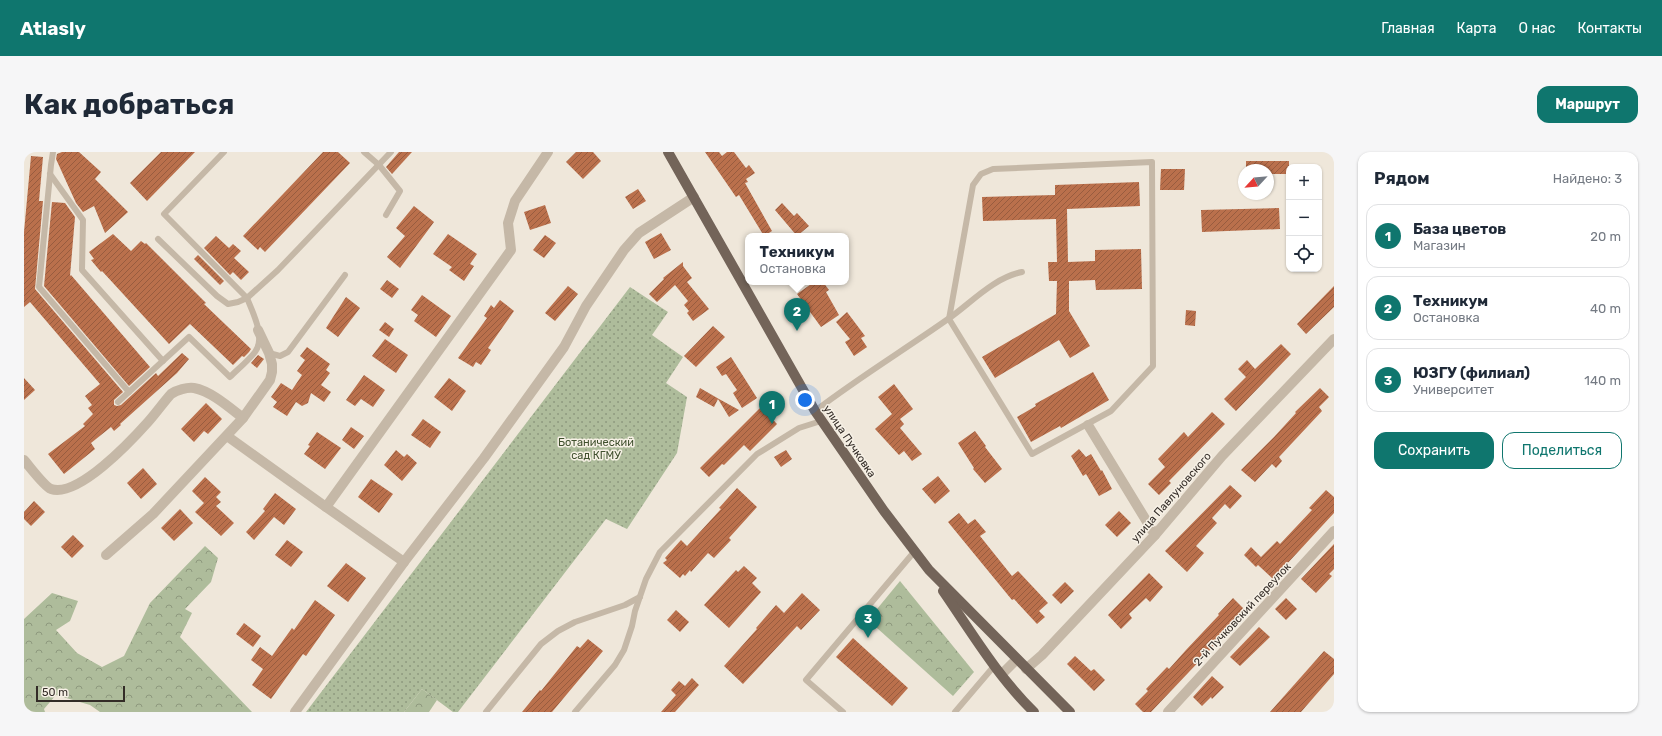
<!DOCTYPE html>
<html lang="ru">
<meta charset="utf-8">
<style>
body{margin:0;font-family:Rubik,sans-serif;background:#f6f6f7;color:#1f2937}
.controls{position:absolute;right:12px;top:12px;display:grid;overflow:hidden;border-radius:8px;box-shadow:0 1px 3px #0004}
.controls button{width:36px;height:36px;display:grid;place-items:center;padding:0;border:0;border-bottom:1px solid #e0e1e3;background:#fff;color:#1f2937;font:20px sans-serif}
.compass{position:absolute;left:1214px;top:12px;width:36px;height:36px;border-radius:50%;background:#fff;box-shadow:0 1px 3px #0004;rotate:244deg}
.scale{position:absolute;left:12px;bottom:10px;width:89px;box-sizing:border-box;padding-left:4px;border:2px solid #332c27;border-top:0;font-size:11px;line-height:14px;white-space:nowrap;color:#332c27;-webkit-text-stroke:3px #f7f1e6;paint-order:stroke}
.you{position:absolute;left:781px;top:248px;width:14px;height:14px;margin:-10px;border:3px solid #fff;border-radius:50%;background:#1a73e8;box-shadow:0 0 0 6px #1a73e833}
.badge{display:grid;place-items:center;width:26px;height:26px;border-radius:50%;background:#0f766e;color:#fff;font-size:13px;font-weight:700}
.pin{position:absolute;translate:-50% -33px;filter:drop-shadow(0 1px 2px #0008)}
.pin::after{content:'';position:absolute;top:21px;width:14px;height:12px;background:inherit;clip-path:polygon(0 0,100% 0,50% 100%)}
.popup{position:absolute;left:721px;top:81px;width:104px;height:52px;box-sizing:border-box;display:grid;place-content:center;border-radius:8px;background:#fff;filter:drop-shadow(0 1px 3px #0005);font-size:13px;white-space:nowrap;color:#747a83}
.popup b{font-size:15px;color:#1f2937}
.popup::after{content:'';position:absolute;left:50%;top:100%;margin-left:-8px;border:8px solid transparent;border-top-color:#fff}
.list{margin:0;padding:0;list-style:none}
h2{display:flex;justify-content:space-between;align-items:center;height:52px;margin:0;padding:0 16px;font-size:17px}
h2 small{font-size:13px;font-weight:400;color:#747a83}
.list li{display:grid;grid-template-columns:26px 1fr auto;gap:12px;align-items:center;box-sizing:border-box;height:64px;margin:0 8px 8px;padding:0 8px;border:1px solid #e0e1e3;border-radius:12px}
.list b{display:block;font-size:15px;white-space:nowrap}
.list p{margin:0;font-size:13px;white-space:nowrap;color:#747a83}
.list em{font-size:13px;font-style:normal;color:#747a83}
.actions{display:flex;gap:8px;padding:12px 16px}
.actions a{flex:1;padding:9px 0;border:1px solid #0f766e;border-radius:12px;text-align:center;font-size:14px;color:#0f766e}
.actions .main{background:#0f766e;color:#fff}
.icon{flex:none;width:22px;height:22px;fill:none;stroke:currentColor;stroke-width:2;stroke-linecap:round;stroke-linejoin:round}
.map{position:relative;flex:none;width:1310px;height:560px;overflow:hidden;border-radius:12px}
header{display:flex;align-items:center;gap:24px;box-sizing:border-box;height:56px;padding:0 20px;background:#0f766e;color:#fff}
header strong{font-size:19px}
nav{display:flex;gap:22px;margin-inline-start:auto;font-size:14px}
.intro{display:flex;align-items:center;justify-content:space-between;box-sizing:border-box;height:96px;padding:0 24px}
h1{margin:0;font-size:28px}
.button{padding:10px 18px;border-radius:12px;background:#0f766e;color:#fff;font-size:14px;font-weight:700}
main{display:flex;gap:24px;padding:0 24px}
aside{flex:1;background:#fff;border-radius:12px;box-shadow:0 1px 3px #0004}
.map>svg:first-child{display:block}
.forest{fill:url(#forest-crowns)}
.garden{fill:url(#garden-dots)}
.building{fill:url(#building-hatch)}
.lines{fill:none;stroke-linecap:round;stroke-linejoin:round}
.service{stroke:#c5b8a7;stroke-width:6}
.minor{stroke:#c5b8a7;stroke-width:10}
.primary{stroke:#736459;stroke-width:10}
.labels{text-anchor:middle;stroke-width:3;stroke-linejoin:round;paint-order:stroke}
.street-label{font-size:11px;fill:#332c27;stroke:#f7f1e6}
.park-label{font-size:11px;fill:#3f4f2d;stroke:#f7f1e6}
</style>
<header>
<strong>Atlasly</strong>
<nav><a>Главная</a><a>Карта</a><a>О нас</a><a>Контакты</a></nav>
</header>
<div class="intro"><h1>Как добраться</h1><a class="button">Маршрут</a></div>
<main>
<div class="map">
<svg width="1310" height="560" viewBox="0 0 1310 560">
<defs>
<pattern id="forest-crowns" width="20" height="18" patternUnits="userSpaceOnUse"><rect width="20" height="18" fill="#aebc9b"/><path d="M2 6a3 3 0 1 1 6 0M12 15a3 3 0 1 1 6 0" fill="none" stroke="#8e997e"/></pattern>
<pattern id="garden-dots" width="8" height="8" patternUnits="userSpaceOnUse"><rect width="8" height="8" fill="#aebc9b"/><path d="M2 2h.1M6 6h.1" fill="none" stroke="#8e997e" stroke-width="1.8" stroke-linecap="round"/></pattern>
<pattern id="building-hatch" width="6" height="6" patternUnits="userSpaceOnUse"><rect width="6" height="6" fill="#ba704c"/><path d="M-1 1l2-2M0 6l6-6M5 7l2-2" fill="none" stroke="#985c3f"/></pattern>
</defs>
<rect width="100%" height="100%" fill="#efe7da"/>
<g class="forest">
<path d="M181,394L194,406L187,430L161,457L168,461L156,485L228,560H76L66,553L32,543L20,557L21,560H0V467L28,441L54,449L46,469L32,478L53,501L78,515L100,504L126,451Z"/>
<path d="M876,429L950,520L929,544L844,468Z"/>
<path d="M398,537L413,548L405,560H380Z"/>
</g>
<path class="garden" d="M606,135L644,160L628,183L659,205L642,231L663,245L653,301L603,377L582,367L434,560H429L398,537L380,560H282Z"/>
<g class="building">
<path d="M38,0H55L77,20L71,27L104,60L81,81L70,54L59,60L52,51L32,7L33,2Z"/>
<path d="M137,0H171L123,49L106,31Z"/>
<path d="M299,0H314L326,11L241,100L236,95L234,98L219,84Z"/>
<path d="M375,0H388L368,22L362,15Z"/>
<path d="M552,0H569L577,9L559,27L542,10Z"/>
<path d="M681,0H695L698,4L703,0H710L722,16L725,13L731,21L722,27L724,30L721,31L748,79L740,84L715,43L712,45Z"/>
<path d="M7,4L19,5L15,49H19L11,137L99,240L90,248V253L93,254L97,253L132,221L134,224L158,201L165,207L153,221L96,272L97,273L90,279L87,275L67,291L71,297L40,322L24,302L61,274L59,272L69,262L64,256L68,253L61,244L76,232L6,150L0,155V80Z"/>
<path d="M1222,9H1265V22H1244V18H1222Z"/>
<path d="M1137,17H1161L1160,38H1136Z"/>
<path d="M1115,30L1116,54L1043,57L1044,110L1071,109V98L1117,97L1118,137L1072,138L1071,128L1045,129V159L1066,194L1046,206L1035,188L971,226L958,205L1032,162L1033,129H1025L1024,110H1033L1032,67L959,69L958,45L1031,43V33Z"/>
<path d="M614,37L622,49L609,57L601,45Z"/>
<path d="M28,50L41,51L51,65L46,124L47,123L126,215L105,234L20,134Z"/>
<path d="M758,51L770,64L773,61L785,74L773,84L751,58Z"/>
<path d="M521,53L527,71L506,78L500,60Z"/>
<path d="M390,54L410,70L376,116L363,105L381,84L372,76Z"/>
<path d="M1255,56L1256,77L1178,80L1177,58Z"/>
<path d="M637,81L647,98L630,107L621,90Z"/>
<path d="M89,82L107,99L117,89L121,92L122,91L182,151L180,152L227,197L225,200L220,205L218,204L209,213L166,172L145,192L78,119L77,120L67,108L70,107L65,100Z"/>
<path d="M424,82L453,102L446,112L450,114L440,129L425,118L428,115L409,102Z"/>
<path d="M521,83L532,91L520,106L509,98Z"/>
<path d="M192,84L205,96L209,92L217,99L210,106L225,120L217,128L209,120L206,123L180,96Z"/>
<path d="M174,103L200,129L196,133L170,107Z"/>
<path d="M659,110V114L668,126L663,130L685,157L669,169L663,161L665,159L660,153L664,149L651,133L633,150L625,142L640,127L639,126Z"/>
<path d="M363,128L375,137L368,146L356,137Z"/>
<path d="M790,130H799L805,138L802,140L815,163L797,175L773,142Z"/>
<path d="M544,134L554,142L531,169L521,161Z"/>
<path d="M1310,134V155L1282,182L1273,172Z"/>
<path d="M398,143L427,164L412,185L390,169L394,163L387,158Z"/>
<path d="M322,145L336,156L314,185L302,176Z"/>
<path d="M476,148L490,159L464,196L467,198L457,213L452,210L449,215L434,206L463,166L460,164L467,153L470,156Z"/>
<path d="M1162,158L1172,159L1171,174L1161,173Z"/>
<path d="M823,160L841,184L837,186L843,195L830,204L821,190L826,187L812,170Z"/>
<path d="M361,170L370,177L365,185L355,178Z"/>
<path d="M689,174L701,185L672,215L660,204Z"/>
<path d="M361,187L384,203L372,221L348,204Z"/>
<path d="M1257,192L1267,202L1212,259L1200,247L1222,225L1214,217L1223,208L1231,217Z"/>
<path d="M283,195L306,212L302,218L306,221L297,233L307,240L300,250L287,241L284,251L278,254L272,250L263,264L249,255L253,250L247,245L257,231L268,238L278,223L273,219L281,208L276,204Z"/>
<path d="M234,203L240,207L233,216L227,211Z"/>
<path d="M707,205L733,246L718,256L709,241L713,238L702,222L698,224L692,215Z"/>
<path d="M1069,220L1085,248L1037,276L1036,274L1007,290L993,265L1012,254L1011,252Z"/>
<path d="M340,223L361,238L349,255L337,247L331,254L322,248Z"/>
<path d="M0,226L11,238L0,248Z"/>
<path d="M425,226L442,239L428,259L410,245Z"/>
<path d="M870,232L889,257L876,267L880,272L876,276L898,302L888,309L880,299L875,303L851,277L868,262L854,245Z"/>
<path d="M676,236L695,247L715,258L705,265L694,247L690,255L672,245Z"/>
<path d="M1296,236L1305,245L1295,255L1298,259L1255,305L1258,309L1252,316L1248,312L1231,330L1217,318L1250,285L1272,261L1271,260Z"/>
<path d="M182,251L198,267L184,282L180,279L170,290L157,277Z"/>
<path d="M737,255L753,272L726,299L720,293L700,313L698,312L685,325L676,316Z"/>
<path d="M1188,260L1201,272L1145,329L1147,331L1135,343L1124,332L1141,315L1134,307L1160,280L1164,285Z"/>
<path d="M399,267L417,280L406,296L387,283Z"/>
<path d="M327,275L340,284L330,297L318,288Z"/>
<path d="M951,279L962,294L961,295L978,317L961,331L949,317L950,316L934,291Z"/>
<path d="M293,280L317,296L301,317L280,302L286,294L284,293Z"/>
<path d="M1055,297L1062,305L1067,302L1077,319L1078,318L1088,337L1075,344L1062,322L1059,324L1047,304Z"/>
<path d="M372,298L380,305L383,302L393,311L378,329L360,313Z"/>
<path d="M762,298L768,307L757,315L750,305Z"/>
<path d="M119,316L133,332L117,347L103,331Z"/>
<path d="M914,324L926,339L911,352L898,337Z"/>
<path d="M181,325L197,340L192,345L197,350L192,354L210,371L197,384L171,360L180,351L168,339Z"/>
<path d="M347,327L369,342L355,361L334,345Z"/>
<path d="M1206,333L1218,344L1206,357L1201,352L1188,366L1193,371L1172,394L1180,401L1163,420L1141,399Z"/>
<path d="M713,336L733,355L705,386L707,388L690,406L684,401L667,420L666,418L661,424L659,422L656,426L639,411L643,408L641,406L657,388L663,394L697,357L695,356Z"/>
<path d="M1302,338L1310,345V361L1249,427L1234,413L1232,415L1220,403L1227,395L1237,405L1253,389L1256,392L1288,358L1285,356Z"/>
<path d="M251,341L272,357L260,373L250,365L230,388L222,380L241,359L239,357Z"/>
<path d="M10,349L21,360L7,374L0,367V360Z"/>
<path d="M156,357L169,371L150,389L137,376Z"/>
<path d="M1095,359L1107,371L1093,385L1081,373Z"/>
<path d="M935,361L944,372L951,367L962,380L956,384L988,424L994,419L1024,451L1015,459L1021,465L1013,472L990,447L988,448L924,370Z"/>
<path d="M49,383L60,394L48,406L37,395Z"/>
<path d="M263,388L279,400L267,415L251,403Z"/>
<path d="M1310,392V417L1305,422L1308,424L1292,441L1277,427Z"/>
<path d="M322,411L342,426L324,450L303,434Z"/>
<path d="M720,414L733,426L728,431L737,440L705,476L680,453L712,418L714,420Z"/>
<path d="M1125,421L1139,435L1126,450L1122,446L1105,462L1108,466L1097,477L1084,463Z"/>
<path d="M1041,430L1050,439L1037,452L1028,443Z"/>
<path d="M778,441L796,458L777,478L773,474L719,532L700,514L733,477L732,476L752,453L760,461Z"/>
<path d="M1209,446L1220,457L1199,479L1202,481L1127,560H1119L1111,552L1124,539L1122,537L1143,515L1145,517L1162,498L1195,463L1194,462Z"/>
<path d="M1262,446L1273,457L1262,468L1251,457Z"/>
<path d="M291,448L311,463L282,504L279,502L247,547L228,533L239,517L227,508L236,495L248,504L268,476L270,478Z"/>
<path d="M652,458L665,470L656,480L643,468Z"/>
<path d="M220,471L237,484L229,495L212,482Z"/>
<path d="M1235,475L1246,485L1216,514L1206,505Z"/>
<path d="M829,486L884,536L868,554L812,505Z"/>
<path d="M564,487L579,499L528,560H498L516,538L517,539L553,494L556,496Z"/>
<path d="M1300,499L1310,507V522L1277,560H1246Z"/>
<path d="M1051,504L1067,519L1070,517L1081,528L1070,539L1043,512Z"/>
<path d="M1188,524L1200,535L1188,547L1187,545L1178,554L1169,545Z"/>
<path d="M668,526L675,533L651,560H637L652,543L647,538L655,529L661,534Z"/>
</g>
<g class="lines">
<g class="service">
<path d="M29,0L27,13L15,135L105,240"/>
<path d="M200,0L140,62L223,146L254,118L367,0"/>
<path d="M340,0L355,13L376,39L362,63"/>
<path d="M1128,10L1129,214L1087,259L1008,302L925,167L949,33L957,22L969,17Z"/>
<path d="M26,22L59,68L58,118L139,209"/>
<path d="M245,201L256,204L264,200L321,123"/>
<path d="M94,250L165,185L206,225C214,217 224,209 231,200C242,186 229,161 223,146L214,150L204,152L193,144L134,87"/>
<path d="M791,259C834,226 880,198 924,167C947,151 969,126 998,120"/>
<path d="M462,560L517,492L534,479L551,470L601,453L616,445"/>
<path d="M551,560L591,513L600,498L608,474L611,459L622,427L636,400L733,302L775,276L797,269"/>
<path d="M819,560L782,528L890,400"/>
<path d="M931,560L971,513"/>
</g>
<g class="minor">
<path d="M1064,273L1131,383"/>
<path d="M203,284L302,355"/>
<path d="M0,308C6,315 20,334 27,337C54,346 107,289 124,270C132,261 139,251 147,242C153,238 163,235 170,236C187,239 206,256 219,266"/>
<path d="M82,403L129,362L219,266L246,228L248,220V212L245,201L234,178"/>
<path d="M380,410L302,355L487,98L484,71L491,49L524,0"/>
<path d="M1002,517L1018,503L1131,383L1198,304L1310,187"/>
<path d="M978,522L993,507"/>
<path d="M271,560L380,410L460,306L540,195L562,154L600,98L615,81L670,45"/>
<path d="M1144,560L1310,379"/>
</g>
<g class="primary">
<path d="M644,0L791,259L860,359L905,418L1046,560"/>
<path d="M919,439C948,481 974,525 1010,560"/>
</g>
</g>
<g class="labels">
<g class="street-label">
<text transform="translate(826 289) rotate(56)" y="4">улица Пучковка</text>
<text transform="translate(1147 345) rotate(-49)" y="4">улица Павлуновского</text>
<text transform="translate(1218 462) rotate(-47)" y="4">2-й Пучковский переулок</text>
</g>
<g class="park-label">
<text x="572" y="294">Ботанический<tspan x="572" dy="13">сад КГМУ</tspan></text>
</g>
</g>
</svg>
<div class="controls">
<button>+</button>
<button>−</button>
<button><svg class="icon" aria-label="locate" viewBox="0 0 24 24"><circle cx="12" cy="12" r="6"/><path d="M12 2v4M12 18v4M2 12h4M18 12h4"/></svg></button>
</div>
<svg class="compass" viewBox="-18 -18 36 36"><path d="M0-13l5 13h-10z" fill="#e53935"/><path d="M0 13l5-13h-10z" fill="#747a83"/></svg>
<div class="scale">50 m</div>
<div class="you"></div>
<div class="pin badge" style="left:748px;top:272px">1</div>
<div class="pin badge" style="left:773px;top:179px">2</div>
<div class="popup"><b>Техникум</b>Остановка</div>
<div class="pin badge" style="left:844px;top:486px">3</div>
</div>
<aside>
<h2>Рядом<small>Найдено: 3</small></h2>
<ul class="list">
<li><span class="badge">1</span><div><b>База цветов</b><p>Магазин</p></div><em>20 m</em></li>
<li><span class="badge">2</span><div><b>Техникум</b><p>Остановка</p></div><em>40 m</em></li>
<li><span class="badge">3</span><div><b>ЮЗГУ (филиал)</b><p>Университет</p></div><em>140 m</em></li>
</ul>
<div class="actions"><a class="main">Сохранить</a><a>Поделиться</a></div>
</aside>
</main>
